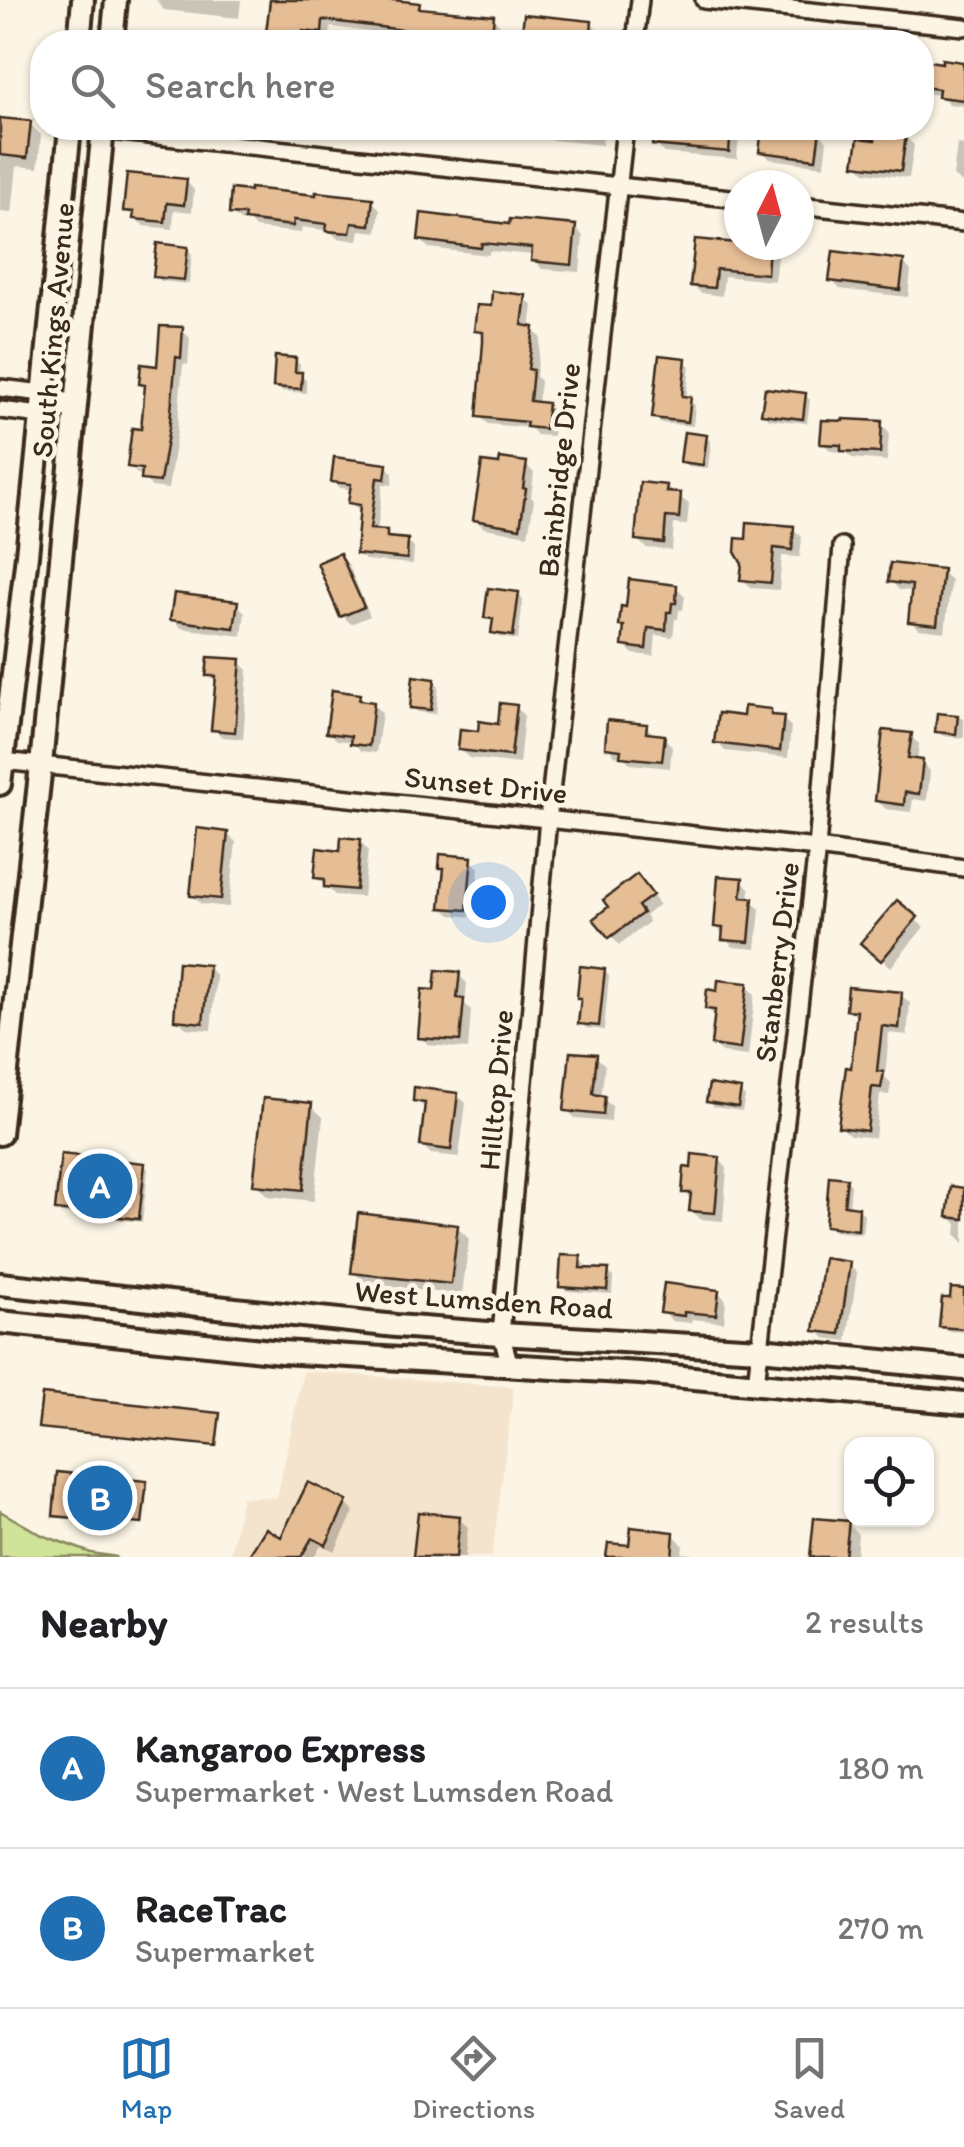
<!DOCTYPE html>
<html lang="en">
<head>
<meta charset="utf-8">
<style>
  :root { --surface:#fff; --page:#f2f2f2; --text:#202124; --muted:#757577; --line:#e0e0e0; --accent:#1f6fb2 }
  body { margin:0; font-family:Itim,sans-serif; background:var(--page); color:var(--text) }
  .controls { position:absolute; right:30px; bottom:30px; display:grid; overflow:hidden; border-radius:20px; box-shadow:0 2px 8px #0004 }
  .controls button { width:90px; height:90px; display:grid; place-items:center; padding:0; border:0; border-bottom:2px solid var(--line); background:var(--surface); color:var(--text); font:50px sans-serif }
  .compass { position:absolute; left:724px; top:170px; width:90px; height:90px; border-radius:50%; background:var(--surface); box-shadow:0 2px 8px #0004; rotate:6deg }
  .you { position:absolute; left:488px; top:902px; width:35px; height:35px; margin:-25px; border:8px solid #fff; border-radius:50%; background:#1a73e8; box-shadow:0 0 0 15px #1a73e833 }
  .badge { display:grid; place-items:center; width:65px; height:65px; border-radius:50%; background:var(--accent); color:#fff; font-size:32px; font-weight:700 }
  .pin { position:absolute; translate:-50% -50%; border:5px solid #fff; box-shadow:0 2px 10px #0006 }
  .list { margin:0; padding:0; list-style:none }
  h2 { display:flex; justify-content:space-between; align-items:center; height:130px; margin:0; padding:0 40px; font-size:42px }
  h2 small { font-size:32px; font-weight:400; color:var(--muted) }
  .list li { display:grid; grid-template-columns:65px 1fr auto; gap:30px; align-items:center; box-sizing:border-box; height:160px; padding:0 40px; border-top:2px solid var(--line) }
  .list b { display:block; font-size:38px; white-space:nowrap }
  .list p { margin:0; font-size:32px; white-space:nowrap; color:var(--muted) }
  .list em { font-size:32px; font-style:normal; color:var(--muted) }
  .icon { flex:none; width:55px; height:55px; fill:none; stroke:currentColor; stroke-width:2; stroke-linecap:round; stroke-linejoin:round }
  .map { position:relative; flex:none; width:964px; height:1557px; overflow:hidden }
  .search { position:absolute; background:var(--surface); box-shadow:0 2px 8px #0004; left:30px; right:30px; top:30px; height:110px; display:flex; align-items:center; gap:25px; box-sizing:border-box; padding:0 35px; border-radius:40px; color:var(--muted); font-size:38px }
  .sheet { height:450px; background:var(--surface) }
  nav { display:flex; justify-content:space-around; align-items:center; box-sizing:border-box; height:140px; border-top:2px solid var(--line); background:var(--surface); font-size:28px; color:var(--muted) }
  nav a { display:grid; justify-items:center; gap:5px }
  nav .on { color:var(--accent) }
  .map>svg:first-child { display:block }
  .built { fill:#f5e4cd }
  .green { fill:#d0e398; stroke:#86865b; stroke-width:2.5 }
  .shadow { fill:#0003; fill-rule:evenodd }
  .building { fill:#e6be96; stroke:#3b2a1e; stroke-width:2.5 }
  .lines { fill:none; stroke-linecap:round; stroke-linejoin:round }
  .minor-casing { stroke:#3b2a1e; stroke-width:22 }
  .secondary-casing { stroke:#3b2a1e; stroke-width:28 }
  .minor { stroke:#fcf5e5; stroke-width:15 }
  .secondary { stroke:#fcf5e5; stroke-width:20 }
  .labels { text-anchor:middle; stroke-width:9; stroke-linejoin:round; paint-order:stroke }
  .street-label { font-size:30px; fill:#3b2a1e; stroke:#fcf5e5 }
</style>
</head>
<body>
<div class="map">
<svg width="964" height="1557" viewBox="0 0 964 1557">
  <rect width="100%" height="100%" fill="#fcf5e5"/>
  <filter id="ink" filterUnits="userSpaceOnUse"><feTurbulence type="fractalNoise" baseFrequency=".01" numOctaves="2"/><feDisplacementMap in="SourceGraphic" scale="20" xChannelSelector="R" yChannelSelector="G"/><feConvolveMatrix kernelMatrix="1 2 1 2 8 2 1 2 1" color-interpolation-filters="sRGB"/></filter>
  <g filter="url(#ink)">
    <path class="built" d="M 303,1371 L 514,1387 L 492,1557 L 230,1557 L 242,1497 L 277,1498 Z"/>
    <path class="green" d="M 0,1511 L 42,1535 L 91,1553 L 117,1557 L 0,1557 Z"/>
    <g class="shadow">
      <path d="M 156,0 L 241,0 L 239,18 L 164,10 Z"/>
      <path d="M 272,0 L 370,0 L 419,5 L 425,11 L 492,17 L 501,26 L 499,42 L 437,42 L 434,40 L 331,27 L 329,40 L 310,38 L 310,42 L 277,40 L 269,32 Z"/>
      <path d="M 591,24 L 600,32 L 598,42 L 527,42 L 524,40 Z"/>
      <path d="M 680,33 L 738,39 L 741,42 L 679,42 Z"/>
      <path d="M 922,63 L 944,66 L 961,64 L 964,67 L 964,106 L 949,104 L 940,95 L 922,93 Z"/>
      <path d="M 0,120 L 30,124 L 41,135 L 38,168 L 17,166 L 12,213 L 0,212 Z"/>
      <path d="M 449,128 L 501,128 L 500,134 Z"/>
      <path d="M 527,128 L 604,128 L 602,145 L 535,138 Z"/>
      <path d="M 657,128 L 731,128 L 739,135 L 737,159 L 664,153 L 655,144 Z"/>
      <path d="M 765,128 L 819,133 L 827,141 L 824,166 L 770,159 L 762,151 Z"/>
      <path d="M 905,137 L 914,145 L 909,178 L 865,172 L 857,164 L 877,143 Z"/>
      <path d="M 957,144 L 964,145 L 964,184 L 953,176 Z"/>
      <path d="M 186,181 L 194,190 L 192,212 L 174,210 L 173,229 L 144,226 L 126,210 Z"/>
      <path d="M 372,201 L 380,209 L 377,232 L 360,230 L 358,241 L 337,238 L 330,231 L 302,227 L 301,233 L 255,228 L 250,222 L 240,221 L 231,213 Z"/>
      <path d="M 512,227 L 575,227 L 583,236 L 580,272 L 542,269 L 534,260 L 534,255 L 489,251 L 489,255 L 429,248 L 420,240 Z"/>
      <path d="M 697,242 L 768,249 L 777,257 L 774,281 L 724,276 L 722,296 L 701,293 L 692,285 Z"/>
      <path d="M 187,249 L 192,254 L 189,284 L 161,281 L 156,276 Z"/>
      <path d="M 903,262 L 911,271 L 908,297 L 840,289 L 831,280 Z"/>
      <path d="M 525,298 L 533,306 L 530,329 L 541,337 L 536,376 L 540,381 L 538,404 L 547,405 L 555,413 L 553,436 L 537,435 L 531,428 L 488,424 L 479,416 L 486,339 L 477,330 L 493,309 Z"/>
      <path d="M 182,330 L 190,338 L 188,365 L 183,364 L 177,431 L 168,489 L 152,487 L 144,479 L 144,475 L 137,474 L 129,466 L 143,432 L 147,389 L 142,383 L 159,369 ZM 135,466 L 154,473 L 135,471 Z"/>
      <path d="M 295,360 L 300,365 L 299,374 L 306,380 L 306,393 L 281,391 L 275,386 Z"/>
      <path d="M 685,361 L 690,366 L 686,399 L 695,405 L 693,426 L 660,423 L 655,417 Z"/>
      <path d="M 805,395 L 810,400 L 807,423 L 769,419 L 764,413 Z"/>
      <path d="M 881,424 L 889,432 L 887,461 L 852,458 L 846,452 L 831,451 L 823,443 Z"/>
      <path d="M 705,437 L 711,442 L 708,468 L 688,466 L 683,461 Z"/>
      <path d="M 526,465 L 534,473 L 531,497 L 534,500 L 528,535 L 484,528 L 476,520 Z"/>
      <path d="M 386,466 L 393,473 L 392,485 L 383,484 L 377,532 L 386,533 L 394,540 L 407,541 L 414,548 L 413,564 L 365,560 L 358,553 L 362,510 L 358,510 L 351,503 L 352,490 L 340,488 L 333,481 Z"/>
      <path d="M 666,487 L 689,504 L 687,525 L 674,524 L 672,550 L 646,548 L 637,539 Z"/>
      <path d="M 793,529 L 802,537 L 800,557 L 782,556 L 779,590 L 751,588 L 743,579 Z"/>
      <path d="M 340,556 L 348,564 L 370,616 L 351,624 L 343,616 Z"/>
      <path d="M 942,572 L 951,580 L 945,632 L 919,629 L 910,621 L 914,591 L 899,590 L 891,581 Z"/>
      <path d="M 676,587 L 685,596 L 683,610 L 679,610 L 678,619 L 675,619 L 673,637 L 656,635 L 654,656 L 633,654 L 624,645 L 626,629 L 622,625 Z"/>
      <path d="M 518,594 L 523,600 L 518,640 L 499,637 L 494,632 L 495,623 L 487,617 Z"/>
      <path d="M 236,604 L 245,612 L 242,636 L 181,628 L 173,619 Z"/>
      <path d="M 240,662 L 248,670 L 243,739 L 222,737 L 214,729 L 218,684 L 209,675 Z"/>
      <path d="M 434,681 L 439,686 L 436,714 L 418,712 L 412,707 Z"/>
      <path d="M 359,696 L 366,704 L 373,704 L 382,713 L 376,753 L 361,751 L 353,742 L 337,740 L 329,732 Z"/>
      <path d="M 516,707 L 524,716 L 519,764 L 469,758 L 460,749 L 480,734 L 500,726 Z"/>
      <path d="M 770,712 L 776,718 L 783,719 L 791,727 L 788,758 L 725,751 L 717,742 L 745,719 Z"/>
      <path d="M 939,715 L 964,718 L 964,738 L 943,736 L 937,731 Z"/>
      <path d="M 646,726 L 654,735 L 663,737 L 672,746 L 670,768 L 631,764 L 623,756 L 616,756 L 607,747 Z"/>
      <path d="M 910,736 L 919,744 L 917,762 L 922,762 L 930,771 L 927,801 L 913,799 L 911,812 L 886,809 L 877,801 Z"/>
      <path d="M 227,834 L 236,842 L 229,907 L 201,904 L 192,895 Z"/>
      <path d="M 360,841 L 368,850 L 363,897 L 335,895 L 316,877 L 342,853 Z"/>
      <path d="M 471,860 L 479,868 L 474,917 L 451,915 L 442,907 L 446,871 L 441,867 Z"/>
      <path d="M 742,881 L 750,889 L 749,900 L 760,909 L 756,949 L 733,947 L 716,926 Z"/>
      <path d="M 645,886 L 659,904 L 645,916 L 649,922 L 619,945 L 597,919 Z"/>
      <path d="M 897,904 L 924,927 L 891,967 L 872,951 Z"/>
      <path d="M 208,967 L 216,976 L 211,1030 L 186,1028 L 177,1019 Z"/>
      <path d="M 604,971 L 609,976 L 604,1030 L 586,1028 L 581,1023 L 583,1001 L 580,997 Z"/>
      <path d="M 458,975 L 467,983 L 465,1004 L 471,1010 L 468,1049 L 429,1045 L 420,1037 L 437,992 Z"/>
      <path d="M 747,986 L 755,994 L 748,1056 L 722,1053 L 713,1044 L 716,1017 L 707,1008 L 719,994 Z"/>
      <path d="M 901,995 L 910,1003 L 907,1035 L 889,1033 L 885,1077 L 891,1083 L 889,1095 L 880,1094 L 875,1138 L 850,1135 L 841,1127 L 853,1070 L 858,1018 L 849,1009 Z"/>
      <path d="M 596,1057 L 605,1065 L 601,1098 L 612,1106 L 611,1122 L 576,1119 L 567,1110 Z"/>
      <path d="M 740,1091 L 745,1097 L 742,1111 L 714,1107 L 709,1101 Z"/>
      <path d="M 457,1095 L 466,1103 L 459,1157 L 431,1154 L 422,1145 L 427,1109 L 415,1100 Z"/>
      <path d="M 311,1106 L 323,1117 L 314,1201 L 268,1196 L 256,1184 Z"/>
      <path d="M 719,1159 L 727,1168 L 723,1221 L 700,1219 L 692,1210 L 692,1200 L 684,1192 L 693,1170 Z"/>
      <path d="M 144,1165 L 148,1169 L 142,1222 L 61,1213 L 58,1209 Z"/>
      <path d="M 846,1180 L 851,1185 L 849,1208 L 858,1209 L 864,1214 L 862,1234 L 833,1231 L 828,1226 Z"/>
      <path d="M 964,1190 L 964,1243 L 956,1235 L 957,1224 L 949,1216 Z"/>
      <path d="M 457,1227 L 469,1239 L 462,1295 L 365,1284 L 354,1272 Z"/>
      <path d="M 580,1259 L 585,1264 L 584,1270 L 608,1272 L 613,1277 L 612,1294 L 567,1291 L 561,1286 Z"/>
      <path d="M 848,1264 L 857,1273 L 847,1341 L 825,1338 L 817,1330 Z"/>
      <path d="M 718,1292 L 726,1300 L 724,1322 L 692,1319 L 691,1323 L 672,1321 L 663,1312 Z"/>
      <path d="M 964,1292 L 964,1332 L 947,1331 L 942,1326 L 953,1301 Z"/>
      <path d="M 218,1415 L 220,1417 L 217,1447 L 41,1427 Z"/>
      <path d="M 146,1483 L 147,1485 L 143,1525 L 56,1515 Z"/>
      <path d="M 346,1503 L 354,1512 L 335,1551 L 321,1545 L 314,1557 L 250,1557 Z"/>
      <path d="M 459,1519 L 468,1527 L 465,1557 L 416,1557 Z"/>
      <path d="M 848,1524 L 858,1534 L 856,1557 L 812,1557 Z"/>
      <path d="M 673,1534 L 683,1545 L 682,1553 L 693,1554 L 696,1557 L 609,1557 Z"/>
    </g>
    <g class="building">
      <path d="M 270,0 L 394,0 L 420,3 L 419,8 L 494,15 L 491,42 L 428,37 L 428,33 L 323,20 L 322,33 L 303,31 L 302,37 L 266,33 Z"/>
      <path d="M 524,14 L 592,21 L 590,42 L 521,41 Z"/>
      <path d="M 942,59 L 963,62 L 964,100 L 938,97 L 939,89 L 922,87 L 922,60 L 942,63 Z"/>
      <path d="M 0,118 L 31,121 L 27,158 L 0,155 Z"/>
      <path d="M 654,128 L 731,128 L 729,152 L 652,145 Z"/>
      <path d="M 762,128 L 820,130 L 816,159 L 759,152 Z"/>
      <path d="M 876,130 L 906,135 L 901,171 L 854,165 L 858,138 L 875,140 Z"/>
      <path d="M 127,173 L 187,179 L 184,205 L 167,203 L 165,222 L 133,219 L 134,212 L 123,211 Z"/>
      <path d="M 250,188 L 316,195 L 316,192 L 373,198 L 370,225 L 352,223 L 350,233 L 326,231 L 327,224 L 294,220 L 293,226 L 244,220 L 245,215 L 229,214 L 231,189 L 250,191 Z"/>
      <path d="M 421,213 L 509,224 L 510,219 L 576,225 L 572,265 L 531,261 L 532,248 L 482,243 L 481,248 L 418,240 Z"/>
      <path d="M 695,239 L 769,246 L 767,274 L 716,269 L 714,288 L 690,286 Z"/>
      <path d="M 157,243 L 188,247 L 184,280 L 153,277 Z"/>
      <path d="M 833,251 L 904,260 L 900,290 L 829,281 Z"/>
      <path d="M 492,291 L 526,295 L 522,325 L 534,327 L 528,369 L 533,370 L 530,401 L 548,403 L 545,429 L 526,427 L 527,422 L 477,417 L 483,342 L 483,332 L 474,331 L 477,305 L 491,306 Z"/>
      <path d="M 160,326 L 183,327 L 181,358 L 176,357 L 170,422 L 160,482 L 141,480 L 142,469 L 127,467 L 132,428 L 141,429 L 145,385 L 139,384 L 141,364 L 157,366 Z"/>
      <path d="M 659,355 L 686,358 L 682,396 L 691,397 L 688,422 L 652,418 Z"/>
      <path d="M 275,356 L 296,358 L 295,372 L 302,372 L 301,389 L 273,387 Z"/>
      <path d="M 765,388 L 806,393 L 803,419 L 761,414 Z"/>
      <path d="M 843,419 L 882,421 L 880,453 L 841,451 L 841,445 L 820,444 L 822,420 L 843,421 Z"/>
      <path d="M 684,432 L 707,435 L 703,465 L 680,462 Z"/>
      <path d="M 334,457 L 387,464 L 385,479 L 377,478 L 370,529 L 387,530 L 387,537 L 408,539 L 407,559 L 356,554 L 360,505 L 348,503 L 351,484 L 331,482 Z"/>
      <path d="M 500,458 L 527,462 L 523,488 L 526,489 L 520,528 L 473,520 L 482,462 L 499,464 Z"/>
      <path d="M 640,482 L 667,485 L 666,492 L 681,493 L 679,518 L 666,517 L 664,543 L 635,540 Z"/>
      <path d="M 747,522 L 794,526 L 792,550 L 774,548 L 771,583 L 740,580 L 742,564 L 735,552 L 736,538 L 746,539 Z"/>
      <path d="M 340,553 L 364,607 L 340,617 L 317,563 Z"/>
      <path d="M 890,563 L 943,569 L 937,625 L 908,622 L 912,585 L 888,582 Z"/>
      <path d="M 629,579 L 677,585 L 676,603 L 672,603 L 671,612 L 667,612 L 666,630 L 648,628 L 646,649 L 622,646 L 624,626 L 619,626 L 621,606 L 626,607 Z"/>
      <path d="M 488,588 L 519,592 L 513,636 L 491,633 L 493,619 L 484,618 Z"/>
      <path d="M 174,593 L 238,601 L 234,628 L 170,620 Z"/>
      <path d="M 208,657 L 241,659 L 235,732 L 211,730 L 216,676 L 206,676 Z"/>
      <path d="M 413,676 L 435,679 L 431,710 L 410,708 Z"/>
      <path d="M 332,690 L 360,694 L 359,700 L 374,702 L 369,746 L 350,744 L 351,736 L 326,733 Z"/>
      <path d="M 500,703 L 517,705 L 511,756 L 458,750 L 460,729 L 478,731 L 479,721 L 498,724 Z"/>
      <path d="M 744,706 L 771,709 L 771,715 L 784,716 L 780,751 L 714,743 L 718,713 L 743,716 Z"/>
      <path d="M 937,713 L 958,715 L 956,734 L 935,732 Z"/>
      <path d="M 607,720 L 647,724 L 646,733 L 665,735 L 662,761 L 620,757 L 621,750 L 605,748 Z"/>
      <path d="M 883,730 L 912,733 L 908,758 L 923,760 L 919,794 L 905,792 L 904,805 L 875,801 Z"/>
      <path d="M 197,828 L 228,832 L 221,899 L 190,896 Z"/>
      <path d="M 341,837 L 361,839 L 356,890 L 324,887 L 324,879 L 314,878 L 317,848 L 340,851 Z"/>
      <path d="M 440,854 L 472,857 L 467,910 L 440,908 L 444,868 L 439,868 Z"/>
      <path d="M 637,874 L 653,895 L 638,906 L 643,913 L 609,938 L 593,919 L 608,907 L 603,900 Z"/>
      <path d="M 718,876 L 743,878 L 741,897 L 753,898 L 749,942 L 722,940 L 723,928 L 714,927 Z"/>
      <path d="M 897,900 L 918,917 L 881,961 L 860,943 Z"/>
      <path d="M 178,962 L 209,965 L 203,1023 L 174,1020 Z"/>
      <path d="M 580,966 L 605,969 L 599,1026 L 578,1024 L 581,998 L 577,998 Z"/>
      <path d="M 436,970 L 460,972 L 457,998 L 464,999 L 460,1041 L 418,1038 L 422,989 L 434,990 Z"/>
      <path d="M 718,980 L 748,983 L 740,1049 L 711,1045 L 715,1010 L 705,1009 L 707,989 L 717,991 Z"/>
      <path d="M 848,987 L 902,992 L 899,1028 L 882,1026 L 877,1071 L 884,1072 L 881,1088 L 872,1087 L 867,1131 L 838,1127 L 846,1067 L 851,1068 L 857,1011 L 846,1010 Z"/>
      <path d="M 570,1052 L 597,1054 L 593,1094 L 605,1096 L 603,1115 L 564,1111 Z"/>
      <path d="M 709,1084 L 741,1089 L 738,1107 L 706,1102 Z"/>
      <path d="M 414,1087 L 458,1093 L 451,1150 L 420,1146 L 425,1103 L 413,1101 Z"/>
      <path d="M 263,1098 L 312,1103 L 303,1190 L 253,1185 Z"/>
      <path d="M 61,1154 L 145,1163 L 139,1219 L 55,1210 Z"/>
      <path d="M 692,1154 L 720,1157 L 715,1213 L 689,1211 L 691,1193 L 682,1193 L 684,1167 L 691,1168 Z"/>
      <path d="M 829,1176 L 847,1178 L 844,1205 L 859,1207 L 858,1230 L 825,1226 Z"/>
      <path d="M 951,1186 L 964,1188 L 964,1219 L 947,1217 Z"/>
      <path d="M 358,1213 L 458,1225 L 451,1284 L 351,1273 Z"/>
      <path d="M 561,1255 L 581,1256 L 580,1268 L 609,1269 L 607,1290 L 559,1287 Z"/>
      <path d="M 824,1258 L 850,1262 L 840,1334 L 814,1331 Z"/>
      <path d="M 664,1283 L 719,1290 L 716,1315 L 684,1312 L 684,1316 L 660,1313 Z"/>
      <path d="M 951,1288 L 964,1289 L 964,1329 L 939,1327 L 942,1298 L 950,1298 Z"/>
      <path d="M 42,1394 L 220,1413 L 216,1446 L 38,1428 Z"/>
      <path d="M 57,1472 L 147,1481 L 142,1524 L 53,1516 Z"/>
      <path d="M 308,1482 L 347,1501 L 326,1545 L 312,1538 L 301,1557 L 248,1557 L 266,1528 L 281,1537 Z"/>
      <path d="M 418,1512 L 460,1516 L 456,1557 L 413,1557 Z"/>
      <path d="M 814,1518 L 849,1521 L 845,1557 L 810,1557 Z"/>
      <path d="M 631,1527 L 674,1532 L 672,1557 L 606,1557 L 608,1543 L 629,1545 Z"/>
    </g>
    <g class="lines">
      <g class="minor-casing">
        <g id="minor">
          <path d="M 704,0 L 964,27"/>
          <path d="M 635,42 L 640,0"/>
          <path d="M 84,128 L 739,199"/>
          <path d="M 799,205 L 964,223"/>
          <path d="M 0,388 L 43,393 L 76,405"/>
          <path d="M 0,410 L 41,415 L 76,405"/>
          <path d="M 3,761 L 817,848 L 964,868"/>
          <path d="M 510,1365 L 501,1334 L 548,819 L 625,128"/>
          <path d="M 756,1384 L 817,848 L 842,546"/>
        </g>
      </g>
      <g class="secondary-casing">
        <g id="secondary">
          <path d="M 79,42 L 83,0"/>
          <path d="M 112,42 L 116,0"/>
          <path d="M 0,784 L 27,555 L 70,128"/>
          <path d="M 0,1134 L 41,765 L 103,128"/>
          <path d="M 0,1284 L 396,1326 L 501,1334 L 760,1349 L 964,1369"/>
          <path d="M 0,1322 L 281,1352 L 640,1373 L 964,1403"/>
        </g>
      </g>
      <use href="#minor" class="minor"/>
      <use href="#secondary" class="secondary"/>
    </g>
  </g>
  <g class="labels">
    <g class="street-label">
      <text transform="translate(53 330) rotate(-85)" y="10">South Kings Avenue</text>
      <text transform="translate(559 470) rotate(-84)" y="10">Bainbridge Drive</text>
      <text transform="translate(486 785) rotate(6)" y="10">Sunset Drive</text>
      <text transform="translate(777 962) rotate(-83)" y="10">Stanberry Drive</text>
      <text transform="translate(496 1090) rotate(-85)" y="10">Hilltop Drive</text>
      <text transform="translate(484 1300) rotate(4)" y="10">West Lumsden Road</text>
    </g>
  </g>
</svg>
<div class="controls">
<button><svg class="icon" aria-label="locate" viewBox="0 0 24 24"><circle cx="12" cy="12" r="6"/><path d="M12 2v4M12 18v4M2 12h4M18 12h4"/></svg></button>
</div>
<svg class="compass" viewBox="-18 -18 36 36"><path d="M0-13l5 13h-10z" fill="#e53935"/><path d="M0 13l5-13h-10z" fill="#757577"/></svg>
<div class="you"></div>
<div class="pin badge" style="left:100px;top:1186px">A</div>
<div class="pin badge" style="left:100px;top:1498px">B</div>
<div class="search"><svg class="icon" aria-label="search" viewBox="0 0 24 24"><circle cx="10" cy="10" r="6"/><path d="M15 15l6 6"/></svg>Search here</div>
</div>
<section class="sheet">
<h2>Nearby<small>2 results</small></h2>
<ul class="list">
<li><span class="badge">A</span><div><b>Kangaroo Express</b><p>Supermarket · West Lumsden Road</p></div><em>180 m</em></li>
<li><span class="badge">B</span><div><b>RaceTrac</b><p>Supermarket</p></div><em>270 m</em></li>
</ul>
</section>
<nav>
<a class="on"><svg class="icon" aria-label="map" viewBox="0 0 24 24"><path d="M3 6l6-2 6 2 6-2v14l-6 2-6-2-6 2zM9 4v14M15 6v14"/></svg>Map</a>
<a><svg class="icon" aria-label="directions" viewBox="0 0 24 24"><path d="M12 3l9 9-9 9-9-9zM9 14v-3h6M13 9l2 2-2 2"/></svg>Directions</a>
<a><svg class="icon" aria-label="saved" viewBox="0 0 24 24"><path d="M7 4h10v16l-5-4-5 4z"/></svg>Saved</a>
</nav>
</body>
</html>
